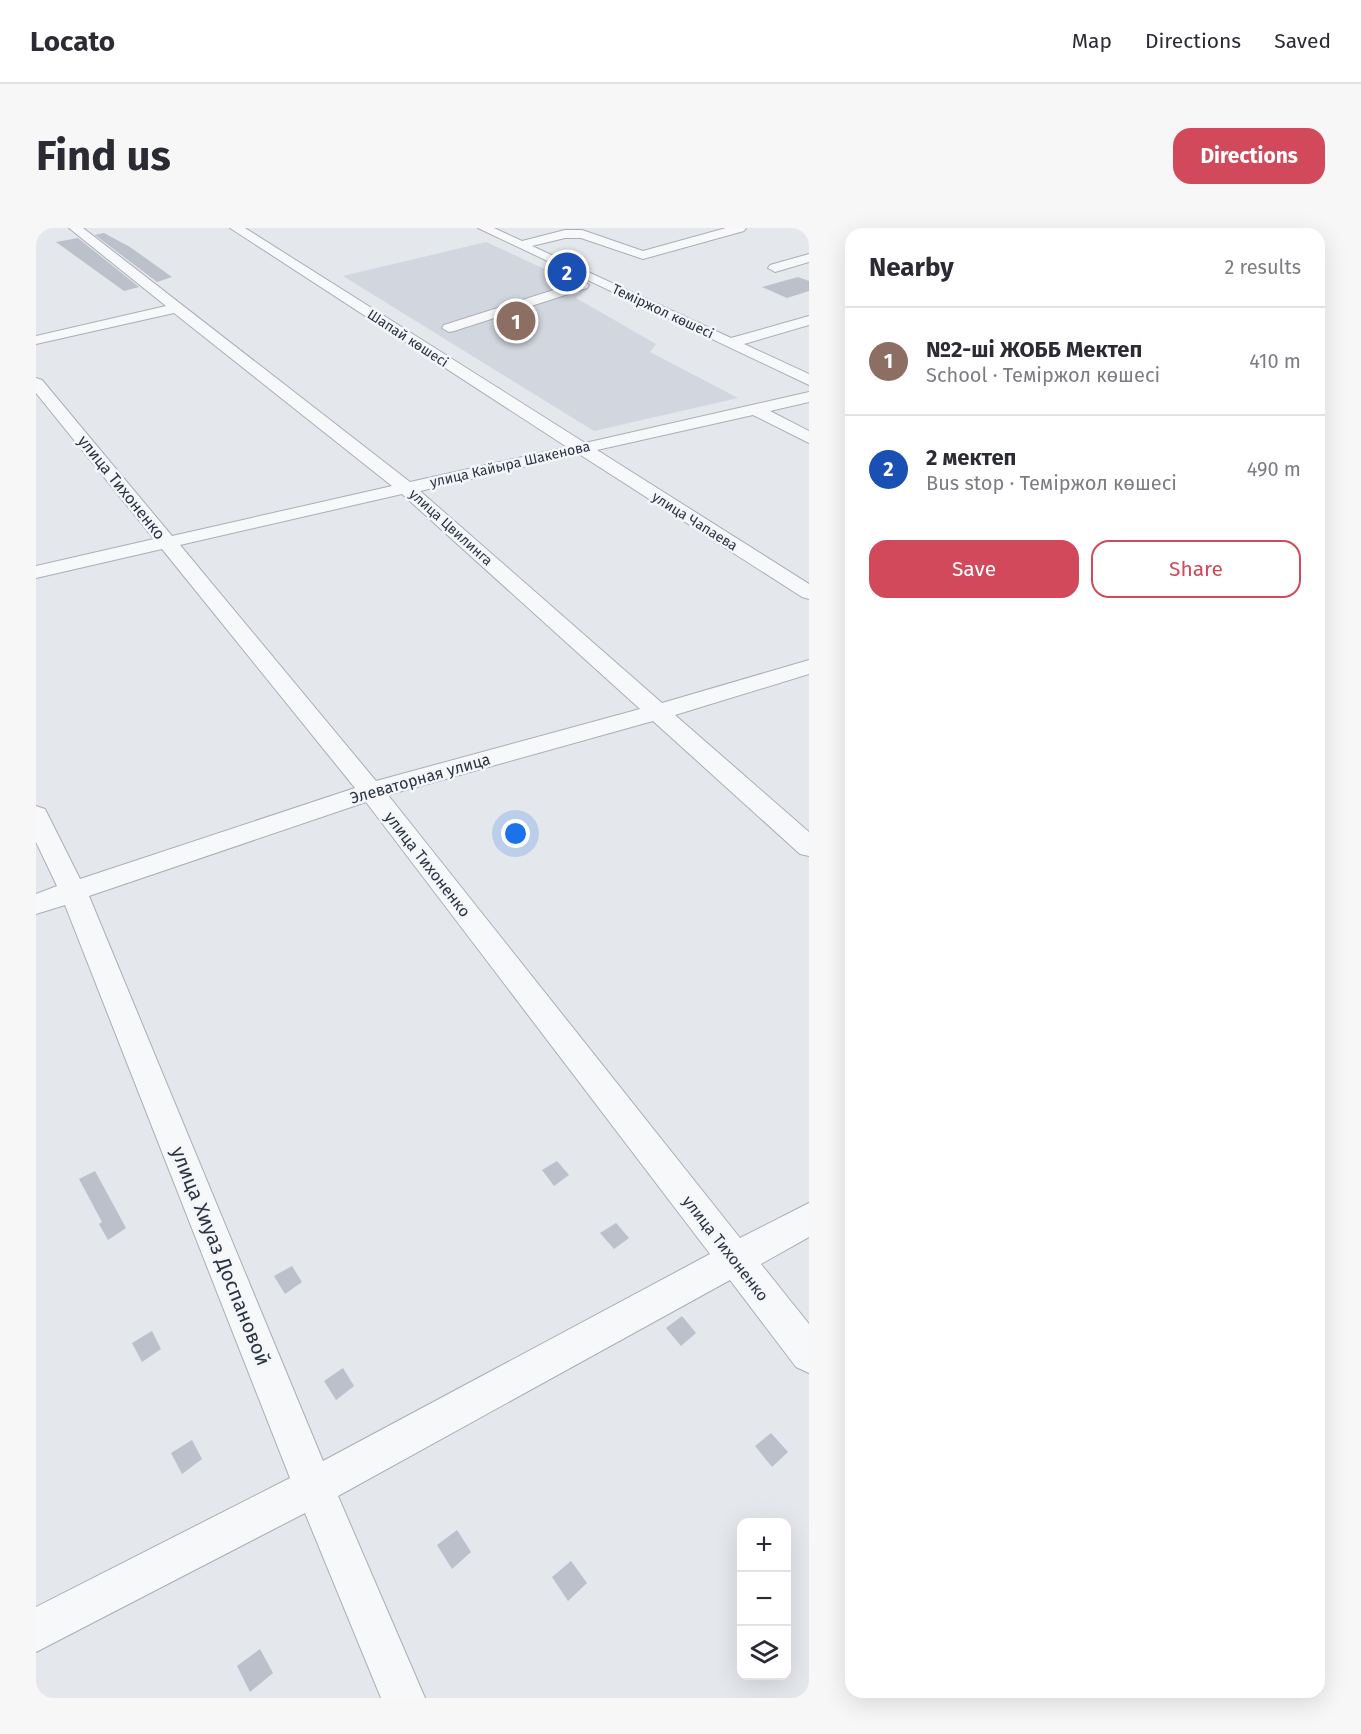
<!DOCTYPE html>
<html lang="en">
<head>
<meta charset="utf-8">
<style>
  :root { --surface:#fff; --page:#f7f7f7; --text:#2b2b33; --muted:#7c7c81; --line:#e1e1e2; --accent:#d1495b }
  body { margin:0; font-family:"Fira Sans",sans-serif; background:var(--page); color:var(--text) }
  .controls { position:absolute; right:18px; bottom:18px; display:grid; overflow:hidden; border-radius:12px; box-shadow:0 6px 24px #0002 }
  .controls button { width:54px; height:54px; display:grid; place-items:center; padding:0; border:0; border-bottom:2px solid var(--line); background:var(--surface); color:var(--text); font:30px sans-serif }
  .you { position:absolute; left:480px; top:606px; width:21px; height:21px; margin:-15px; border:4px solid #fff; border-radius:50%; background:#1a73e8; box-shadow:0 0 0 9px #1a73e833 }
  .badge { display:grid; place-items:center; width:39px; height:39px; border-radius:50%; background:var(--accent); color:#fff; font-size:20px; font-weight:700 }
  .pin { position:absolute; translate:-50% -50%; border:3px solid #fff; box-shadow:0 2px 6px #0006 }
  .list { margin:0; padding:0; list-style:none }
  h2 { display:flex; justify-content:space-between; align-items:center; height:78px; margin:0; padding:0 24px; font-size:26px }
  h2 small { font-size:20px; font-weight:400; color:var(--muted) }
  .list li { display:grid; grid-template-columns:39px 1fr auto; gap:18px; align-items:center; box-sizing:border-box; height:108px; padding:0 24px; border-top:2px solid var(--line) }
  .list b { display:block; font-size:22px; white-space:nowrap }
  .list p { margin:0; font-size:20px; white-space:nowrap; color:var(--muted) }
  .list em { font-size:20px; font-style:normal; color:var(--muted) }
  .actions { display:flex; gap:12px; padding:18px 24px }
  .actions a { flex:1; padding:14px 0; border:2px solid var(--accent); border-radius:18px; text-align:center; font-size:21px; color:var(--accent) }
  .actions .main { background:var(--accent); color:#fff }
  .icon { flex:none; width:33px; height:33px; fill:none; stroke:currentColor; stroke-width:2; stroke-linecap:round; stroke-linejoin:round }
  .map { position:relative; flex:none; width:773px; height:1470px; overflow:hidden; border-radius:18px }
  header { display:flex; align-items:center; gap:36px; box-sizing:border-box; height:84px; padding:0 30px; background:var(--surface); border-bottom:2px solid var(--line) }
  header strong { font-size:28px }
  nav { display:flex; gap:33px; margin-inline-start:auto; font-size:21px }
  .intro { display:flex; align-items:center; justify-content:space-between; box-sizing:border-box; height:144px; padding:0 36px }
  h1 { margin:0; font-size:42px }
  .button { padding:15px 27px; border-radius:18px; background:var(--accent); color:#fff; font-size:21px; font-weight:700 }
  main { display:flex; gap:36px; padding:0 36px }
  aside { flex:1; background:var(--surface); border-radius:18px; box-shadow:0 6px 24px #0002 }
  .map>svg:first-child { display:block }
  .built { fill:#d2d6de }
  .building { fill:#bbc0ca }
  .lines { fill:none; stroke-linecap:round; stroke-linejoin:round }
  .minor-casing { stroke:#a9aeb7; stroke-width:2 }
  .minor { fill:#f7f8fa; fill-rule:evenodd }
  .labels { text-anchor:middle; stroke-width:5; stroke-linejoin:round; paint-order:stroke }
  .far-street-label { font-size:14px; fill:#2b3445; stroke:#f4f6f9 }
  .street-label { font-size:16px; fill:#2b3445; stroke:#f4f6f9 }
  .near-street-label { font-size:20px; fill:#2b3445; stroke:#f4f6f9 }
</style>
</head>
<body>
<header>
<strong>Locato</strong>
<nav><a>Map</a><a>Directions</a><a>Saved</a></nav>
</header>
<div class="intro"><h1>Find us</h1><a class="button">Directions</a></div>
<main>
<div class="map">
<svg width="773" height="1470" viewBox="0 0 773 1470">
  <rect width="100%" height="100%" fill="#e4e7ec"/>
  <path class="built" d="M 450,14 L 552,61 L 540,70 L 620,116 L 614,124 L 702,170 L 558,203 L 307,48 Z"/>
  <g class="building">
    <path d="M 68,5 L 94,19 L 136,49 L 121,54 L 59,7 Z"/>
    <path d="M 42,10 L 103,59 L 88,63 L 20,14 Z"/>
    <path d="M 762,49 L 773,53 L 773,63 L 751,70 L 726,59 Z"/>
    <path d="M 521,933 L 533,947 L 518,958 L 506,942 Z"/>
    <path d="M 59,943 L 90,1000 L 72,1012 L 63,996 L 66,994 L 43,951 Z"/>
    <path d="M 580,995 L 593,1010 L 578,1021 L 564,1005 Z"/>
    <path d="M 256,1038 L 266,1054 L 249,1066 L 238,1048 Z"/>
    <path d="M 646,1088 L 660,1105 L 645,1118 L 630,1100 Z"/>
    <path d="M 116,1103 L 125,1121 L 106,1134 L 96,1115 Z"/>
    <path d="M 307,1140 L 318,1158 L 300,1172 L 288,1153 Z"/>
    <path d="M 735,1205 L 752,1224 L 736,1239 L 719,1218 Z"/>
    <path d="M 156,1212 L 166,1231 L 146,1246 L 135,1225 Z"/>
    <path d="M 421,1302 L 435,1324 L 416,1341 L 401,1317 Z"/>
    <path d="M 535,1333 L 551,1355 L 532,1373 L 516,1349 Z"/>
    <path d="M 224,1421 L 237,1445 L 214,1464 L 201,1438 Z"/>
  </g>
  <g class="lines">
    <g class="minor-casing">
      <g id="minor">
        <path d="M 33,0 L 47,0 L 374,254 L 531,219 L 194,0 L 209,0 L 549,215 L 773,164 L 773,174 L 734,183 L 773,203 L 773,215 L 717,187 L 561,222 L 773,356 L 773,371 L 766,369 L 543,226 L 384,263 L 626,475 L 773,432 L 773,446 L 639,487 L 773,604 L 773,628 L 764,626 L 617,493 L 352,567 L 704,1010 L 773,975 L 773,1009 L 725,1036 L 773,1096 L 773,1145 L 760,1139 L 694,1052 L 302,1268 L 389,1470 L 345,1470 L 269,1285 L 0,1424 L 0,1379 L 254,1250 L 29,677 L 0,686 L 0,666 L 21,658 L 0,614 L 0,578 L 9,581 L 44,651 L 319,560 L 126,321 L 0,350 L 0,338 L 118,311 L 0,165 L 0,150 L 6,152 L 136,308 L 356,258 L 138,85 L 0,116 L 0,108 L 130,78 ZM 366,266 L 604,481 L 340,553 L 144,317 ZM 330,574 L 674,1026 L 287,1233 L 53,668 Z"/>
        <path d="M 442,0 L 458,0 L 486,13 L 529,2 L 546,2 L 607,23 L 690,0 L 710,0 L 708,3 L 607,31 L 545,10 L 529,10 L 496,18 L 695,110 L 773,88 L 773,97 L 708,116 L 773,146 L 773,157 Z"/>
        <path d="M 773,26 L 773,34 L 739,44 L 732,40 L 734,37 Z"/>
        <path d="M 546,53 L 553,57 L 551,60 L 418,103 L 413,104 L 406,100 L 408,97 Z"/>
      </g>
    </g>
    <use href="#minor" class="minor"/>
  </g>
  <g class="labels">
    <g class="far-street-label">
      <text transform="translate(627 83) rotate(25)" y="5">Теміржол көшесі</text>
      <text transform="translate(372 110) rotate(33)" y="5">Шапай көшесі</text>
      <text transform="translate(474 236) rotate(-13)" y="5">улица Кайыра Шакенова</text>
      <text transform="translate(659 293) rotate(32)" y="5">улица Чапаева</text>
      <text transform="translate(415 299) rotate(42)" y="5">улица Цвилинга</text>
    </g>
    <g class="street-label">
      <text transform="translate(86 259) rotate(51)" y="6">улица Тихоненко</text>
      <text transform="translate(384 550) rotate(-16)" y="6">Элеваторная улица</text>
      <text transform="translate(392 636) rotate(52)" y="6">улица Тихоненко</text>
      <text transform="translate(690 1020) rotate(52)" y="6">улица Тихоненко</text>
    </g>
    <g class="near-street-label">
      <text transform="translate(185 1028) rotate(68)" y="7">улица Хиуаз Доспановой</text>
    </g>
  </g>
</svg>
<div class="controls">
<button>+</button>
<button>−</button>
<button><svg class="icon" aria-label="layers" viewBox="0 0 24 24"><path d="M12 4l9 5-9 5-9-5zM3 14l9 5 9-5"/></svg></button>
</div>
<div class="you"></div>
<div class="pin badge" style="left:480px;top:93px;background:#8d6e63">1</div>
<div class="pin badge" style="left:531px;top:44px;background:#1a4fb4">2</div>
</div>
<aside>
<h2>Nearby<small>2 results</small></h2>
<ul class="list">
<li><span class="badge" style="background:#8d6e63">1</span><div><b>№2-ші ЖОББ Мектеп</b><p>School · Теміржол көшесі</p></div><em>410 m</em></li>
<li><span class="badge" style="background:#1a4fb4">2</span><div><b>2 мектеп</b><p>Bus stop · Теміржол көшесі</p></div><em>490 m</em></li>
</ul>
<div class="actions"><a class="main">Save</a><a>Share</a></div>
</aside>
</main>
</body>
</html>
